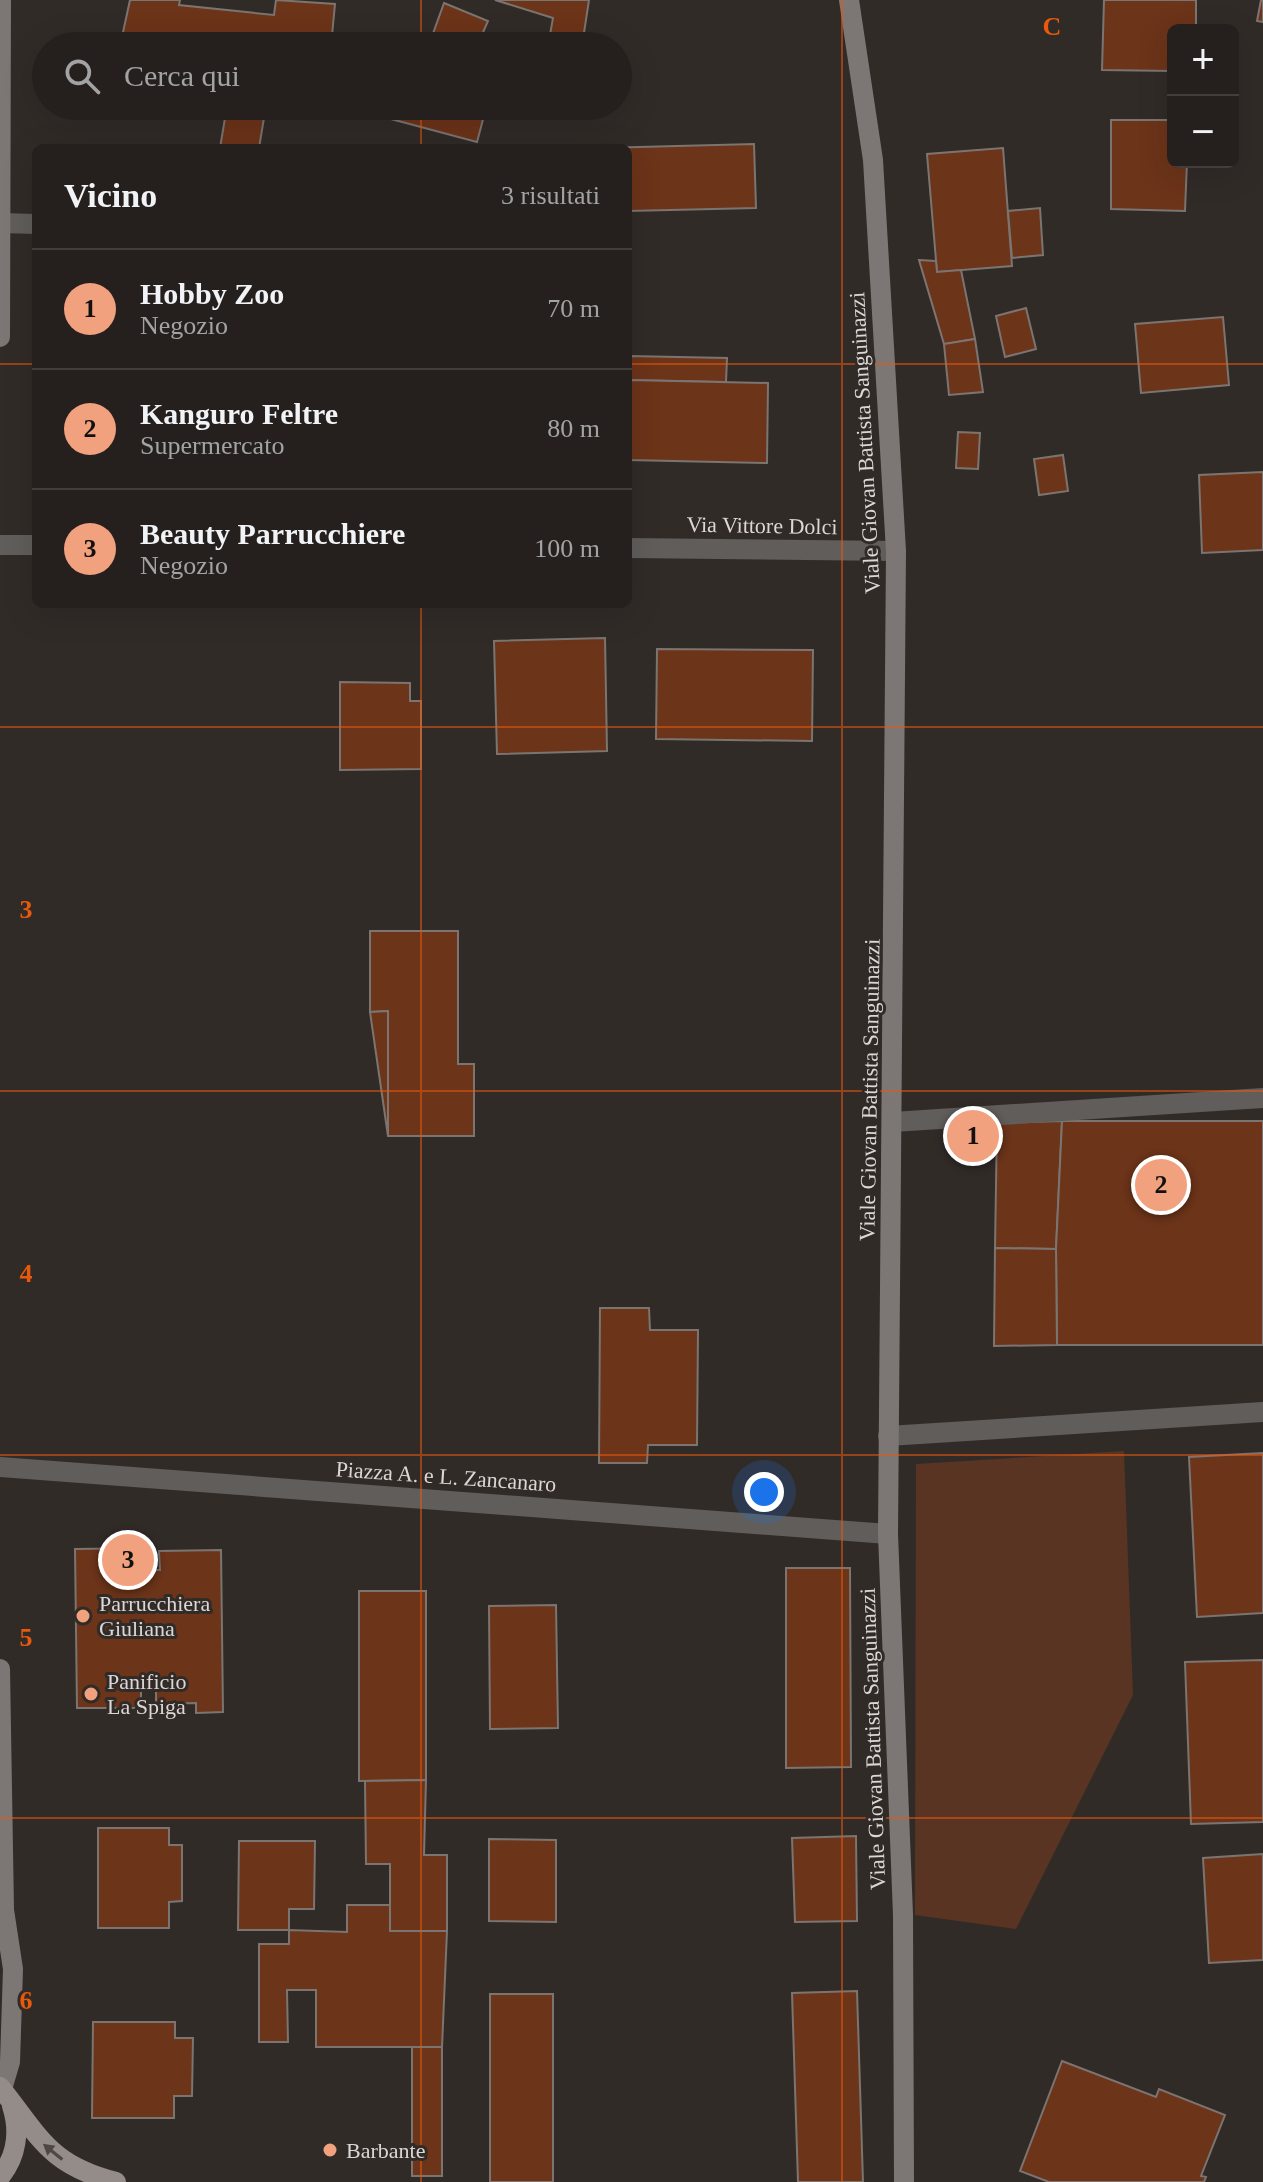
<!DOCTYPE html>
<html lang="it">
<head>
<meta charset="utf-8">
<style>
  :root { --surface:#25201e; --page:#312d2b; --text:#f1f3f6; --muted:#a3a3a4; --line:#423e3c; --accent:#f1a17d }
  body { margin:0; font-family:"Times New Roman",serif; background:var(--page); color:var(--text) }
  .controls { position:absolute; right:24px; top:24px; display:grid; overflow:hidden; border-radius:12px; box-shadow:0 8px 32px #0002 }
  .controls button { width:72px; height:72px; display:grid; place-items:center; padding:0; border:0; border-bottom:2px solid var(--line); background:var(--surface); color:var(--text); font:40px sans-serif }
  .you { position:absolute; left:764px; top:1492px; width:28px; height:28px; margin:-20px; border:6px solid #fff; border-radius:50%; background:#1a73e8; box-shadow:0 0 0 12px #1a73e833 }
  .badge { display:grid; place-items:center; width:52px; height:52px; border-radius:50%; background:var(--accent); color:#111; font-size:26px; font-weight:700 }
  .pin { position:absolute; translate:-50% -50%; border:4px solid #fff; box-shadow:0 2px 8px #0006 }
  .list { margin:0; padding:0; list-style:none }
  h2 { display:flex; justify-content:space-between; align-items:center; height:104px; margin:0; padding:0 32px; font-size:34px }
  h2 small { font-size:26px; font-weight:400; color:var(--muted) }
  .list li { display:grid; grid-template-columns:52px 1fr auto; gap:24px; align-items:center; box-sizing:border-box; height:120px; padding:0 32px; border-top:2px solid var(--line) }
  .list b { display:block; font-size:30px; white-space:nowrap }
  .list p { margin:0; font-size:26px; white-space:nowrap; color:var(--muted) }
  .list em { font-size:26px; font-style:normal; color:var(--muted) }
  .icon { flex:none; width:44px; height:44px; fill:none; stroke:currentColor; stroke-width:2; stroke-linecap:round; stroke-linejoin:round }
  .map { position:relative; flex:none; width:1263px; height:2182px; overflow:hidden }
  .search { position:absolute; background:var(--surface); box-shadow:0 8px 32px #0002; left:32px; top:32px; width:600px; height:88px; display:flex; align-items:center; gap:20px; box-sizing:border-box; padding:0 28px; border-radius:44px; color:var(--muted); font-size:30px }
  .panel { position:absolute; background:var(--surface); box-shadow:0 8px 32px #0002; left:32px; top:144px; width:600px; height:464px; border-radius:12px }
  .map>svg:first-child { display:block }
  .green { fill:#5a3422 }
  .building { fill:#6c3419; stroke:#7b7471; stroke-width:2 }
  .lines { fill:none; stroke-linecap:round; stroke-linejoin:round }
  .lane { stroke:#605d5b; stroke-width:20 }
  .street { stroke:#605d5b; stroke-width:20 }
  .secondary { stroke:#7c7775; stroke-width:20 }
  .primary { stroke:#938c89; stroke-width:20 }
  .oneway { fill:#4e4845 }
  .grid { fill:none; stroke:#e8590c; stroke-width:2; stroke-opacity:0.55 }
  .poi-dot { fill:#f1a17d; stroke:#312b28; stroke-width:3 }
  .labels { text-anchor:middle; stroke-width:6; stroke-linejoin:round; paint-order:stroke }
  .street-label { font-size:22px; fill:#dcd7d6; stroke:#312b28 }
  .poi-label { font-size:22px; fill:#dcd7d6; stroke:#312b28; text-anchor:start }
  .grid-label { font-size:26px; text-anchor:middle; font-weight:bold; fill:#e8590c; stroke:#312b28; stroke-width:6; stroke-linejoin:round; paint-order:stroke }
</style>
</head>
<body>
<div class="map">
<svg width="1263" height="2182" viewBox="0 0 1263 2182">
  <rect width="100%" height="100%" fill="#312b28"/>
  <path class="green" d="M 1124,1451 L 1133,1695 L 1016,1929 L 915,1915 L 916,1464 Z"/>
  <g class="building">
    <path d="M 130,0 L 180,0 L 179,5 L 274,15 L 276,0 L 335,4 L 331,46 L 120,46 Z"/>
    <path d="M 495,0 L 589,0 L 582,46 L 548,46 L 553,18 Z"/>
    <path d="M 1104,0 L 1196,0 L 1196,30 L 1173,30 L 1173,71 L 1102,70 Z"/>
    <path d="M 1261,0 L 1263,0 L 1263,22 L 1257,21 Z"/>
    <path d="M 444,3 L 488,21 L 477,46 L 447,46 L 431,39 Z"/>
    <path d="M 227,106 L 266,106 L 259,148 L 220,148 Z"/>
    <path d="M 395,106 L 463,106 L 485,112 L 477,142 L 391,119 Z"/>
    <path d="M 1111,120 L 1173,120 L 1173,162 L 1187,162 L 1185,211 L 1111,209 Z"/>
    <path d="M 754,144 L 756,208 L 628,211 L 628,148 L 600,148 Z"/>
    <path d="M 546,145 L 600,147 L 600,148 L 547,148 Z"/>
    <path d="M 1003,148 L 1012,266 L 937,272 L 927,154 Z"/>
    <path d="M 1040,208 L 1043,255 L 1012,258 L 1008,211 Z"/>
    <path d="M 919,260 L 936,261 L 937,272 L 961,270 L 975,339 L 944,344 Z"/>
    <path d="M 1026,308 L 1036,349 L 1005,357 L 996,316 Z"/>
    <path d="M 1223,317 L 1229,385 L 1141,393 L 1135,324 Z"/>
    <path d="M 975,339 L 983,392 L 949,395 L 944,344 Z"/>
    <path d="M 629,356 L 727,358 L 726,382 L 628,380 Z"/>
    <path d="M 628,380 L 768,383 L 767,463 L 628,460 Z"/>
    <path d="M 958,432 L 980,433 L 978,469 L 956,468 Z"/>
    <path d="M 1063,455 L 1068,491 L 1039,495 L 1034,459 Z"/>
    <path d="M 1263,472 L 1263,550 L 1202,553 L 1199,475 Z"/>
    <path d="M 605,638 L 607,751 L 497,754 L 494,641 Z"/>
    <path d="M 657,649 L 813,650 L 812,741 L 656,739 Z"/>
    <path d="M 340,682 L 410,683 L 410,701 L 421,701 L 421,769 L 340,770 Z"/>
    <path d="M 370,931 L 458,931 L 458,1064 L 474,1064 L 474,1136 L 388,1136 L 388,1011 L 370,1012 Z"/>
    <path d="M 388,1011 L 388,1136 L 370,1012 Z"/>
    <path d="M 1062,1121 L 1056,1249 L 995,1248 L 997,1123 Z"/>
    <path d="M 1062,1121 L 1263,1121 L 1263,1345 L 1057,1345 L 1056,1249 Z"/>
    <path d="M 995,1248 L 1056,1249 L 1057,1345 L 994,1346 Z"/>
    <path d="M 600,1308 L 649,1308 L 650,1330 L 698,1330 L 697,1445 L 648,1445 L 647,1463 L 599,1463 Z"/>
    <path d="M 1263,1453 L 1263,1613 L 1197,1617 L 1189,1457 Z"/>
    <path d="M 147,1548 L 147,1570 L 160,1570 L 159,1551 L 221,1550 L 223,1712 L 196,1713 L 196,1703 L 156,1704 L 156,1691 L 141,1691 L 141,1708 L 77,1708 L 75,1549 Z"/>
    <path d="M 786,1568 L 850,1568 L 851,1767 L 786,1768 Z"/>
    <path d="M 359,1591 L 426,1591 L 426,1780 L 359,1781 Z"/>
    <path d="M 556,1605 L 558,1728 L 490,1729 L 489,1606 Z"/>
    <path d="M 1263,1660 L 1263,1822 L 1191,1824 L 1185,1662 Z"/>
    <path d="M 426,1780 L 424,1855 L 447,1855 L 447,1931 L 390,1931 L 390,1864 L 366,1864 L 365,1781 Z"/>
    <path d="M 98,1828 L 169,1828 L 169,1845 L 182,1845 L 182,1901 L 169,1902 L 169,1928 L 98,1928 Z"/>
    <path d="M 856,1836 L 857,1921 L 795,1922 L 792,1838 Z"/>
    <path d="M 489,1839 L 556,1840 L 556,1922 L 489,1921 Z"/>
    <path d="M 239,1841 L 315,1841 L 314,1909 L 289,1909 L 289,1930 L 238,1930 Z"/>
    <path d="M 1263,1854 L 1263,1960 L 1209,1963 L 1203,1858 Z"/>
    <path d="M 347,1905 L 390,1905 L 390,1931 L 447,1931 L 442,2047 L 316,2047 L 316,1990 L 287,1990 L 288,2042 L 259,2042 L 259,1944 L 289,1944 L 289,1930 L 347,1932 Z"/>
    <path d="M 857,1991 L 863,2182 L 798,2182 L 792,1993 Z"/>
    <rect x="490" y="1994" width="63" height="188"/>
    <path d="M 93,2022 L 175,2022 L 175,2038 L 193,2038 L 192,2096 L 174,2096 L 174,2118 L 92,2118 Z"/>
    <rect x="412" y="2047" width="30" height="129"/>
    <path d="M 1062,2061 L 1156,2097 L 1159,2089 L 1225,2115 L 1201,2176 L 1206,2177 L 1204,2182 L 1049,2182 L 1020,2171 Z"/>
  </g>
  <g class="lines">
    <g class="lane">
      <path d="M 893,1122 L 1263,1098"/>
      <path d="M 888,1436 L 1263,1412"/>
    </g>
    <g class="street">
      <path d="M 1,223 L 36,224"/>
      <path d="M 0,545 L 36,545"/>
      <path d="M 628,548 L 896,551"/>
      <path d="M 0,1467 L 888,1534"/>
    </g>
    <g class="secondary">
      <path d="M 849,0 L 873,160 L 896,551 L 888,1534 L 903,1915 L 904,2182"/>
      <path d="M 0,337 L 1,0"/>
      <path d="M 0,1669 L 4,1910 L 13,1969 L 10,2062 L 2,2089"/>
    </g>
    <g class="primary">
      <path d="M 0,2087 C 40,2137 49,2165 116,2182"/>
      <path d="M 0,2177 C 17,2156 20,2131 12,2106"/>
    </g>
  </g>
  <defs><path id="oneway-solid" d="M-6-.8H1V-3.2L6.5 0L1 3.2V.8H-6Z" transform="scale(2)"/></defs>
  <use class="oneway" href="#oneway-solid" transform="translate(53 2152) rotate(-141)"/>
  <path class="grid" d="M 421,0 L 421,46M 842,0 L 842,2182M 421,106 L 421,148M 0,364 L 36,364M 628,364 L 1263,364M 421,604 L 421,2182M 0,727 L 1263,727M 0,1091 L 1263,1091M 0,1455 L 1263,1455M 0,1818 L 1263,1818"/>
  <g class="poi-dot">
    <circle cx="83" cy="1616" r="8"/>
    <circle cx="91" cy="1694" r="8"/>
    <circle cx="330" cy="2150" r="8"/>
  </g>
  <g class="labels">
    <g class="street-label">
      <text transform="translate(864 443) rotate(-93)" y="8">Viale Giovan Battista Sanguinazzi</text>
      <text transform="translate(762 525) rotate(1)" y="8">Via Vittore Dolci</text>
      <text transform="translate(869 1090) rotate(-89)" y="8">Viale Giovan Battista Sanguinazzi</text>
      <text transform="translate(446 1476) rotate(4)" y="8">Piazza A. e L. Zancanaro</text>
      <text transform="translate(872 1739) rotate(-92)" y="8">Viale Giovan Battista Sanguinazzi</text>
    </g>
    <g class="poi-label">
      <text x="99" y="1611">Parrucchiera<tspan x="99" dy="25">Giuliana</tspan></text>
      <text x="107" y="1689">Panificio<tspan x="107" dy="25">La Spiga</tspan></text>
      <text x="346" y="2158">Barbante</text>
    </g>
  </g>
  <g class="grid-label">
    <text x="1052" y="35">C</text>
    <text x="26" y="918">3</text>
    <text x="26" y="1282">4</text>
    <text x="26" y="1646">5</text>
    <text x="26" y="2009">6</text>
  </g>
</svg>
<div class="controls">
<button>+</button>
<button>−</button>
</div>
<div class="you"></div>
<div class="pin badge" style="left:973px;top:1136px">1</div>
<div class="pin badge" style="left:1161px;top:1185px">2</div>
<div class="pin badge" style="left:128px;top:1560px">3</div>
<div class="search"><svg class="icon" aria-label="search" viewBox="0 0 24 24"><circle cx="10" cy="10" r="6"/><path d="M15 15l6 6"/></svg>Cerca qui</div>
<section class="panel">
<h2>Vicino<small>3 risultati</small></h2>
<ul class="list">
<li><span class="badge">1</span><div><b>Hobby Zoo</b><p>Negozio</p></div><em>70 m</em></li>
<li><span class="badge">2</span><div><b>Kanguro Feltre</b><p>Supermercato</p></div><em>80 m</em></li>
<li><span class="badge">3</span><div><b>Beauty Parrucchiere</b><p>Negozio</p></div><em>100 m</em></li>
</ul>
</section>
</div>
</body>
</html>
